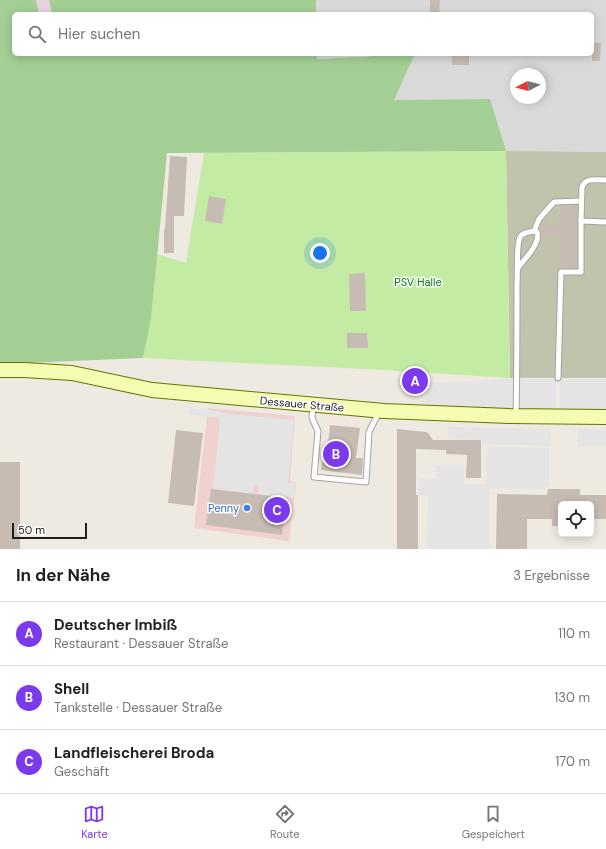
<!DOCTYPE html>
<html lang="de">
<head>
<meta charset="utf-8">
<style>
  :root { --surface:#fff; --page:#f2f2f2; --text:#202124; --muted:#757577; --line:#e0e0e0; --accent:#7c3aed }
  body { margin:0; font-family:"DM Sans",sans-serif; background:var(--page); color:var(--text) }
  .controls { position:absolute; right:12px; bottom:12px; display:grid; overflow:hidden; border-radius:6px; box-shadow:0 2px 10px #0003 }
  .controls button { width:36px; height:36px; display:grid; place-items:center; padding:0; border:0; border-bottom:1px solid var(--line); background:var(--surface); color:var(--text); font:20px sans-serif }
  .compass { position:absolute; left:510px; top:68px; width:36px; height:36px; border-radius:50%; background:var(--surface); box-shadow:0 2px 10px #0003; rotate:263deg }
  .scale { position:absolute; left:12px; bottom:10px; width:75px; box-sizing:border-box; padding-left:4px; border:2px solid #1c1c1c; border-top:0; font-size:11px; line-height:14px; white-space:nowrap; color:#1c1c1c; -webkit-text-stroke:3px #fff; paint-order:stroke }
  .you { position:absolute; left:320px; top:253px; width:14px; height:14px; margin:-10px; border:3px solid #fff; border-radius:50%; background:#1a73e8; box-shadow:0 0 0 6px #1a73e833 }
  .badge { display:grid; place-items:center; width:26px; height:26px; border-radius:50%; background:var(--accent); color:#fff; font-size:13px; font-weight:700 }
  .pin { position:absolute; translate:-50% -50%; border:2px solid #fff; box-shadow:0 1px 4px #0006 }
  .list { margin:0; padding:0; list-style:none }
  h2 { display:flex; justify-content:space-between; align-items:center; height:52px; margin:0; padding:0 16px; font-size:17px }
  h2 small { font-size:13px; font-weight:400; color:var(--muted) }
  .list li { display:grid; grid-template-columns:26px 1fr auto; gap:12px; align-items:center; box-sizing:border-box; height:64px; padding:0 16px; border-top:1px solid var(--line) }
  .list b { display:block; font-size:15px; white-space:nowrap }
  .list p { margin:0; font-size:13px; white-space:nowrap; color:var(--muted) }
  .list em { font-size:13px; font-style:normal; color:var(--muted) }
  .icon { flex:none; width:22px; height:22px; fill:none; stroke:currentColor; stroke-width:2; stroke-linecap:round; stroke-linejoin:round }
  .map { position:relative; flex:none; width:606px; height:549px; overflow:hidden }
  .search { position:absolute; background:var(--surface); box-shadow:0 2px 10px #0003; left:12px; right:12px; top:12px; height:44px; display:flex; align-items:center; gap:10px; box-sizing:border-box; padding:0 14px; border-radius:6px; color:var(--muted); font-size:15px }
  .sheet { height:244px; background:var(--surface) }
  nav { display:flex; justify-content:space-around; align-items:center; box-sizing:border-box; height:56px; border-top:1px solid var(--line); background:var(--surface); font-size:11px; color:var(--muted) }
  nav a { display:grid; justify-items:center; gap:2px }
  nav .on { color:var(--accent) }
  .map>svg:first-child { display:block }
  .residential { fill:#dad9d9; fill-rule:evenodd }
  .commercial { fill:#f0d1cf }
  .industrial { fill:#e7d2e3 }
  .construction { fill:#c2c3ac }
  .grass { fill:#c4eba4 }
  .forest { fill:#a3cf94 }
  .parking { fill:#e4e4e4 }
  .building { fill:#c6bcb4 }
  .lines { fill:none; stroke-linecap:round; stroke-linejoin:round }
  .service-casing { stroke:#a3a3a3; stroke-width:7 }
  .secondary-casing { stroke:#647500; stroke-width:16 }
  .service { stroke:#fff; stroke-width:5 }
  .secondary { stroke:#f5fcb1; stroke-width:14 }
  .shop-dot { fill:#3f7fe0; stroke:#fff; stroke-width:1.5 }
  .labels { text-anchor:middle; stroke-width:3; stroke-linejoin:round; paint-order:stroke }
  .park-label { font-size:11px; fill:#077d15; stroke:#fff }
  .street-label { font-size:11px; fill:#1c1c1c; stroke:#fff }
  .shop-label { font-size:11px; fill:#366cbe; stroke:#fff; text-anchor:end }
</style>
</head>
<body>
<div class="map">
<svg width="606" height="549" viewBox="0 0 606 549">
  <rect width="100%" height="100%" fill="#eeeae1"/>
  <g class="residential">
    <path d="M 316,0 L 606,0 L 606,152 L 506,151 L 489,99 L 394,100 L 415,54 L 592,54 L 592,14 L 316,14 ZM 516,74 L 540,74 L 540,98 L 516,98 Z"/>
    <path d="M 317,54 L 405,54 L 317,59 Z"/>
  </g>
  <path class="commercial" d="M 208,408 L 295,416 L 290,481 L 296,482 L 289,541 L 194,528 Z"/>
  <path class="industrial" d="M 36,0 L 49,0 L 52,14 L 39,14 Z"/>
  <path class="construction" d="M 506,151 L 606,152 L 606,378 L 510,378 Z"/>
  <path class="grass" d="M 506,151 L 510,378 L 383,370 L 143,358 L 151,319 L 157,254 L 186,263 L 204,153 Z"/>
  <g class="forest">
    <path d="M 0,0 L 36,0 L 39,14 L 14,14 L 14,54 L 317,54 L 317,59 L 415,54 L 394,100 L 490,99 L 506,151 L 167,153 L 151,319 L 143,358 L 0,364 Z"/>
    <path d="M 49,0 L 316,0 L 316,14 L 52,14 Z"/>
  </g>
  <g class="parking">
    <path d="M 508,379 L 556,379 L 556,410 L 517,410 L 425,406 L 427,383 Z"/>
    <rect x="560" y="379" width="46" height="31"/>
    <path d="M 189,408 L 220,411 L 220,413 L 294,420 L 288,483 L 295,483 L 293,498 L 258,494 L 259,485 L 254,485 L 253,494 L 213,489 L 220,418 L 188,415 Z"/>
    <path d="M 448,427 L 551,429 L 551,446 L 482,444 L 482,440 L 448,439 Z"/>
    <path d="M 578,429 L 606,430 L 606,446 L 578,446 Z"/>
    <path d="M 487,447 L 549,448 L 549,486 L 546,486 L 546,489 L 490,489 L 489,549 L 427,549 L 428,496 L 419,495 L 420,479 L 436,479 L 436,465 L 464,465 L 464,484 L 486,484 Z"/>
  </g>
  <g class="building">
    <path d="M 430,0 L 440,0 L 439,14 L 430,14 Z"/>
    <path d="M 592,43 L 601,43 L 600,61 L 592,61 Z"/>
    <rect x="452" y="54" width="17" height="11"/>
    <path d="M 170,156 L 187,157 L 184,216 L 174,216 L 174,253 L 164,253 L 164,229 L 165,229 Z"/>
    <path d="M 209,196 L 226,199 L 222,224 L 205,221 Z"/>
    <path d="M 577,205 L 577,267 L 560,267 L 560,238 L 542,238 L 542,224 L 560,224 L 560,206 Z"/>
    <path d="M 365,273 L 366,311 L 350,311 L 349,274 Z"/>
    <path d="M 347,333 L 367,333 L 368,348 L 347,348 Z"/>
    <path d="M 330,425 L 360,428 L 356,458 L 363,458 L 362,475 L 321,470 L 323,453 L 327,454 Z"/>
    <path d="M 397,429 L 426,432 L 428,433 L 433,440 L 481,440 L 481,478 L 466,478 L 467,455 L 446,454 L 446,450 L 416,449 L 416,495 L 418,495 L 418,549 L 397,549 Z"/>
    <path d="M 176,430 L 203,433 L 194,506 L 168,503 Z"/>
    <rect x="0" y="462" width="20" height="87"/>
    <path d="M 211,489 L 287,498 L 282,535 L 206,525 Z"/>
    <path d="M 548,489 L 580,489 L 580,495 L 606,495 L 606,519 L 591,519 L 591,504 L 561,504 L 561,526 L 552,526 L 552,519 L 527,519 L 527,549 L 496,549 L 497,494 L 547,495 Z"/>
  </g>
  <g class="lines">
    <g class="service-casing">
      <g id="service">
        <path d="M 606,180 C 596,180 586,177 582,187 L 581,221 L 606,222"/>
        <path d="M 534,231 L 539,219 L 554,202 L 581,201"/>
        <path d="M 558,378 L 561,272 L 581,272 L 581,221"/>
        <path d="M 313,406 L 312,418 L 318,431 L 314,477 L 366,482 L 369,432 L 379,412"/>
        <path d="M 516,415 C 517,371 517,327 517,283 C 518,274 516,244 520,237 C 523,232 532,231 537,232 C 541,244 524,259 518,268"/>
      </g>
    </g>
    <g class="secondary-casing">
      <path id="secondary" d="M 0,370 L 24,370 L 72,373 L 152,390 L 384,411 L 509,416 L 606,417"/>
    </g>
    <use href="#service" class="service"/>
    <use href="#secondary" class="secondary"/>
  </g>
  <circle class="shop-dot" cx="247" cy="508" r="4"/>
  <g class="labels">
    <g class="park-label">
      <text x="418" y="286">PSV Halle</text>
    </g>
    <g class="street-label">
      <text transform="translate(302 404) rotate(5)" y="4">Dessauer Straße</text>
    </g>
    <g class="shop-label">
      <text x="239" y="512">Penny</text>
    </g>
  </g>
</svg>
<div class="controls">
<button><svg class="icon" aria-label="locate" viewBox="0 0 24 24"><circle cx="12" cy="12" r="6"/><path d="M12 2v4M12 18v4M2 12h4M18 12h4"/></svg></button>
</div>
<svg class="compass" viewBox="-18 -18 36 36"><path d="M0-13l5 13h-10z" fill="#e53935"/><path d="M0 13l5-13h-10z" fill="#757577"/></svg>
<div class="scale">50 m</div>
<div class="you"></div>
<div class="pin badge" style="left:415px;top:381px">A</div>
<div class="pin badge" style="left:336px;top:454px">B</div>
<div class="pin badge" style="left:277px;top:510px">C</div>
<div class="search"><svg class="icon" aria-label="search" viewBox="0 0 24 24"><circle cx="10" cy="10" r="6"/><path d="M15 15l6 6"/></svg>Hier suchen</div>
</div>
<section class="sheet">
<h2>In der Nähe<small>3 Ergebnisse</small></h2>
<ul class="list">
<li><span class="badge">A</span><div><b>Deutscher Imbiß</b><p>Restaurant · Dessauer Straße</p></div><em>110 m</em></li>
<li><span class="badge">B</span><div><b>Shell</b><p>Tankstelle · Dessauer Straße</p></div><em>130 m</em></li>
<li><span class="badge">C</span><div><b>Landfleischerei Broda</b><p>Geschäft</p></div><em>170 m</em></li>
</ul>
</section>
<nav>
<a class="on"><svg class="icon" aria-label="map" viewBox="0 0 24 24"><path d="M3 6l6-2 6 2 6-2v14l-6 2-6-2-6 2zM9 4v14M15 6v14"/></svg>Karte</a>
<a><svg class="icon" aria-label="directions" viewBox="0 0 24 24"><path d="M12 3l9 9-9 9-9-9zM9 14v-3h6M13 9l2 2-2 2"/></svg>Route</a>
<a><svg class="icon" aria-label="saved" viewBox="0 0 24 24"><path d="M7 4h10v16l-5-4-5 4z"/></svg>Gespeichert</a>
</nav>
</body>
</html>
